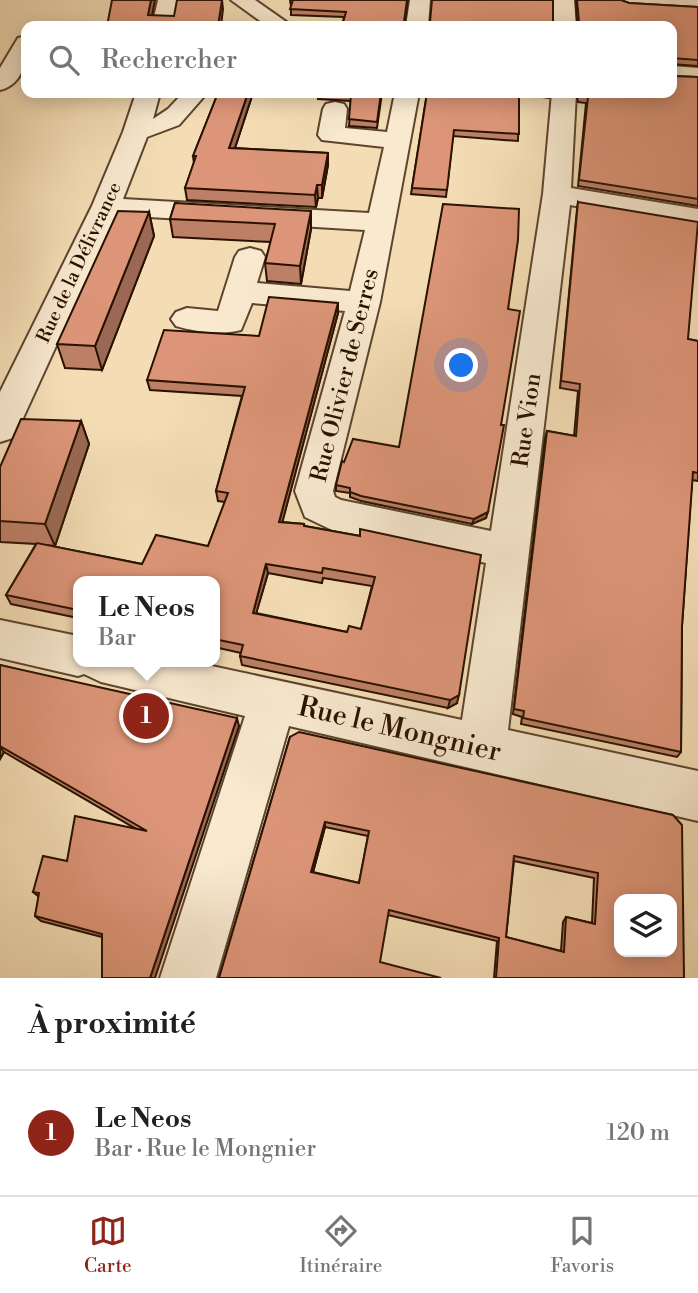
<!DOCTYPE html>
<html lang="fr">
<head>
<meta charset="utf-8">
<style>
  :root { --surface:#fff; --page:#f6f6f6; --text:#202124; --muted:#757577; --line:#e0e0e0; --accent:#8f2418 }
  body { margin:0; font-family:"Libre Bodoni",serif; background:var(--page); color:var(--text) }
  .controls { position:absolute; right:21px; bottom:21px; display:grid; overflow:hidden; border-radius:14px; box-shadow:0 4px 18px #0003 }
  .controls button { width:63px; height:63px; display:grid; place-items:center; padding:0; border:0; border-bottom:2px solid var(--line); background:var(--surface); color:var(--text); font:35px sans-serif }
  .you { position:absolute; left:462px; top:366px; width:24px; height:24px; margin:-18px; border:5px solid #fff; border-radius:50%; background:#1a73e8; box-shadow:0 0 0 10px #1a73e833 }
  .badge { display:grid; place-items:center; width:46px; height:46px; border-radius:50%; background:var(--accent); color:#fff; font-size:23px; font-weight:700 }
  .pin { position:absolute; translate:-50% -50%; border:4px solid #fff; box-shadow:0 2px 7px #0006 }
  .popup { position:absolute; left:73px; top:576px; width:147px; height:91px; box-sizing:border-box; display:grid; place-content:center; border-radius:14px; background:var(--surface); filter:drop-shadow(0 2px 5px #0005); font-size:23px; white-space:nowrap; color:var(--muted) }
  .popup b { font-size:26px; color:var(--text) }
  .popup::after { content:''; position:absolute; left:50%; top:100%; margin-left:-14px; border:14px solid transparent; border-top-color:var(--surface) }
  .list { margin:0; padding:0; list-style:none }
  h2 { display:flex; justify-content:space-between; align-items:center; height:91px; margin:0; padding:0 28px; font-size:30px }
  h2 small { font-size:23px; font-weight:400; color:var(--muted) }
  .list li { display:grid; grid-template-columns:46px 1fr auto; gap:21px; align-items:center; box-sizing:border-box; height:126px; padding:0 28px; border-top:2px solid var(--line) }
  .list b { display:block; font-size:26px; white-space:nowrap }
  .list p { margin:0; font-size:23px; white-space:nowrap; color:var(--muted) }
  .list em { font-size:23px; font-style:normal; color:var(--muted) }
  .icon { flex:none; width:38px; height:38px; fill:none; stroke:currentColor; stroke-width:2; stroke-linecap:round; stroke-linejoin:round }
  .map { position:relative; flex:none; width:698px; height:978px; overflow:hidden }
  .search { position:absolute; background:var(--surface); box-shadow:0 4px 18px #0003; left:21px; right:21px; top:21px; height:77px; display:flex; align-items:center; gap:18px; box-sizing:border-box; padding:0 24px; border-radius:14px; color:var(--muted); font-size:26px }
  .sheet { height:217px; background:var(--surface) }
  nav { display:flex; justify-content:space-around; align-items:center; box-sizing:border-box; height:98px; border-top:2px solid var(--line); background:var(--surface); font-size:19px; color:var(--muted) }
  nav a { display:grid; justify-items:center; gap:4px }
  nav .on { color:var(--accent) }
  .map>svg:first-child { display:block }
  .lines { fill:none; stroke-linecap:round; stroke-linejoin:round }
  .minor-casing { stroke:#5c442d; stroke-width:4 }
  .minor { fill:#f8e9cf; fill-rule:evenodd }
  .wall { fill:#bd8067; stroke:#2a1100; stroke-width:2; fill-rule:evenodd }
  .shaded-wall { fill:#9a6854; stroke:#2a1100; stroke-width:2 }
  .building { fill:#dc9578; stroke:#2a1100; stroke-width:2; fill-rule:evenodd }
  .labels { text-anchor:middle; stroke-width:7; stroke-linejoin:round; paint-order:stroke }
  .far-street-label { font-size:19px; fill:#2a1100; stroke:#f8e9cf }
  .street-label { font-size:23px; fill:#2a1100; stroke:#f8e9cf }
  .near-street-label { font-size:28px; fill:#2a1100; stroke:#f8e9cf }
</style>
</head>
<body>
<div class="map">
<svg width="698" height="978" viewBox="0 0 698 978">
  <rect width="100%" height="100%" fill="#f4ddb5"/>
  <filter id="stains"><feTurbulence type="fractalNoise" baseFrequency=".00286" numOctaves="4"/><feColorMatrix values="0 0 0 0 .2 0 0 0 0 .09 0 0 0 0 .02 0 0 0 .5 -.17"/></filter>
  <radialGradient id="worn" r=".72"><stop offset=".6" stop-color="#630" stop-opacity="0"/><stop offset="1" stop-color="#630" stop-opacity=".3"/></radialGradient>
  <g class="lines">
    <g class="minor-casing">
      <g id="minor">
        <path d="M 158,0 L 178,0 L 174,26 L 152,26 Z"/>
        <path d="M 231,0 L 255,0 L 292,26 L 267,26 Z"/>
        <path d="M 410,0 L 430,0 L 428,26 L 406,26 Z"/>
        <path d="M 554,0 L 574,0 L 576,26 L 554,26 Z"/>
        <path d="M 618,0 L 698,0 L 698,10 L 628,6 L 621,4 Z"/>
        <path d="M 26,36 C 27,57 25,84 0,90 L 0,68 L 18,38 Z"/>
        <path d="M 672,66 L 698,68 L 698,82 L 672,80 Z"/>
        <path d="M 136,93 L 160,93 L 153,119 L 168,109 L 183,93 L 207,93 L 179,125 L 147,137 L 123,199 L 369,213 L 384,147 L 322,140 L 318,135 L 323,109 L 326,104 L 335,102 L 344,104 L 347,109 L 345,128 L 387,132 L 395,93 L 419,93 L 380,302 L 333,491 L 335,497 L 341,500 L 491,531 L 543,194 L 552,93 L 576,93 L 571,188 L 698,209 L 698,227 L 570,205 L 508,730 L 698,771 L 698,821 L 289,726 L 216,978 L 160,978 L 245,716 L 101,682 L 84,674 L 78,676 L 0,658 L 0,620 L 78,636 L 78,662 L 193,662 L 462,720 L 486,563 L 332,530 L 305,517 L 295,491 L 345,311 L 252,303 L 241,330 C 221,335 196,332 176,326 L 171,319 L 176,312 L 187,308 L 218,311 L 235,257 L 239,251 L 250,248 L 261,251 L 265,257 L 257,283 L 350,291 L 365,230 L 116,215 L 18,429 L 13,438 L 0,442 L 0,392 L 92,206 L 123,132 Z"/>
      </g>
    </g>
    <use href="#minor" class="minor"/>
  </g>
  <g class="wall">
    <path d="M 290,0 L 408,0 L 405,22 L 577,22 L 576,0 L 621,0 L 629,3 L 698,7 L 698,66 L 672,64 L 672,76 L 698,77 L 698,206 L 578,186 L 586,103 L 578,102 L 576,93 L 672,93 L 342,26 L 344,17 L 291,15 L 291,6 Z"/>
    <path d="M 110,93 L 133,93 L 133,94 L 111,95 Z"/>
    <path d="M 218,93 L 252,93 L 252,96 L 235,148 L 328,153 L 328,165 L 322,198 L 318,198 L 316,207 L 187,200 L 185,188 L 194,163 L 193,156 Z"/>
    <path d="M 318,93 L 382,93 L 377,128 L 349,126 L 351,101 L 318,99 Z"/>
    <path d="M 427,93 L 551,93 L 549,98 L 519,94 L 518,141 L 453,136 L 446,197 L 411,194 Z"/>
    <path d="M 578,202 L 688,339 L 698,341 L 698,481 L 692,480 L 682,626 L 681,752 L 677,757 L 521,724 L 522,717 L 513,714 L 545,438 L 547,431 L 574,436 L 578,391 L 560,388 L 577,209 Z"/>
    <path d="M 175,203 L 311,229 L 301,284 L 267,281 L 265,263 L 271,242 L 173,237 L 170,219 Z"/>
    <path d="M 149,212 L 154,236 L 102,370 L 65,368 L 57,344 Z"/>
    <path d="M 508,309 L 486,518 L 472,524 L 361,501 L 350,497 L 350,493 L 336,491 L 336,485 L 344,462 L 399,447 Z"/>
    <path d="M 338,313 L 282,522 L 304,524 L 305,526 L 360,536 L 457,703 L 448,708 L 242,665 L 240,656 L 241,653 L 214,647 L 214,581 L 78,581 L 78,618 L 11,604 L 6,595 L 36,544 L 0,542 L 0,467 L 81,421 L 89,444 L 55,546 L 46,545 L 142,564 L 208,546 L 225,502 L 218,501 L 216,491 L 242,396 L 150,390 L 147,380 L 259,336 ZM 268,573 L 322,583 L 323,578 L 372,586 L 361,629 L 347,632 L 256,613 Z"/>
    <path d="M 0,665 L 239,726 L 102,937 L 41,921 L 35,916 L 39,897 L 33,892 L 67,861 L 136,829 L 4,752 L 0,759 Z"/>
    <path d="M 290,737 L 673,815 L 684,978 L 494,978 L 497,941 L 388,915 L 219,978 ZM 325,827 L 368,836 L 359,883 L 313,872 ZM 514,861 L 594,878 L 592,923 L 566,917 L 563,922 L 561,951 L 506,937 Z"/>
  </g>
  <g class="shaded-wall">
    <path d="M 151,0 L 155,0 L 150,26 L 148,15 Z"/>
    <path d="M 222,0 L 223,9 L 221,26 L 218,26 Z"/>
    <path d="M 248,93 L 252,93 L 252,96 L 231,160 L 229,148 Z"/>
    <path d="M 328,153 L 328,165 L 322,198 L 322,185 Z"/>
    <path d="M 317,185 L 318,198 L 316,207 L 315,195 Z"/>
    <path d="M 311,211 L 311,229 L 301,284 L 300,266 Z"/>
    <path d="M 149,212 L 154,236 L 102,370 L 95,346 Z"/>
    <path d="M 338,303 L 338,313 L 280,531 L 279,522 Z"/>
    <path d="M 81,421 L 89,444 L 55,546 L 45,524 Z"/>
    <path d="M 488,512 L 486,518 L 472,524 L 474,519 Z"/>
    <path d="M 266,564 L 268,573 L 254,621 L 253,613 Z"/>
    <path d="M 459,695 L 457,703 L 448,708 L 450,700 Z"/>
    <path d="M 237,718 L 239,726 L 155,978 L 150,978 Z"/>
    <path d="M 0,747 L 4,752 L 0,759 Z"/>
    <path d="M 325,822 L 325,827 L 312,876 L 311,872 Z"/>
  </g>
  <g class="building">
    <path d="M 112,0 L 151,0 L 148,15 L 174,16 L 177,0 L 222,0 L 218,26 L 107,26 Z"/>
    <path d="M 292,0 L 407,0 L 404,22 L 430,22 L 432,0 L 553,0 L 553,22 L 579,22 L 577,0 L 621,0 L 629,3 L 698,7 L 698,60 L 672,58 L 672,76 L 698,77 L 698,199 L 579,180 L 588,97 L 579,96 L 579,93 L 672,93 L 672,26 L 342,26 L 346,12 L 290,9 L 293,0 Z"/>
    <path d="M 218,93 L 248,93 L 229,148 L 328,153 L 322,185 L 317,185 L 315,195 L 185,188 L 196,156 L 193,156 Z"/>
    <path d="M 318,93 L 381,93 L 377,122 L 349,119 L 351,94 Z"/>
    <path d="M 427,93 L 519,93 L 519,134 L 454,130 L 447,190 L 412,188 Z"/>
    <path d="M 578,202 L 698,222 L 688,339 L 698,341 L 698,473 L 693,472 L 682,626 L 681,752 L 523,718 L 524,711 L 514,709 L 547,431 L 576,436 L 580,384 L 561,381 Z"/>
    <path d="M 175,203 L 311,211 L 300,266 L 265,263 L 275,224 L 170,219 Z"/>
    <path d="M 443,204 L 519,209 L 518,240 L 508,309 L 520,311 L 501,425 L 504,425 L 488,512 L 474,519 L 361,496 L 350,492 L 350,488 L 336,485 L 342,461 L 344,462 L 353,439 L 399,447 Z"/>
    <path d="M 118,211 L 149,212 L 95,346 L 57,344 Z"/>
    <path d="M 269,297 L 338,303 L 279,522 L 304,524 L 304,526 L 360,536 L 360,529 L 481,555 L 459,695 L 450,700 L 240,656 L 243,645 L 214,639 L 214,581 L 78,581 L 78,610 L 6,595 L 37,543 L 142,564 L 156,535 L 208,546 L 228,493 L 216,491 L 245,387 L 147,380 L 164,330 L 259,336 ZM 266,564 L 322,573 L 323,568 L 375,577 L 361,629 L 349,626 L 347,632 L 253,613 Z"/>
    <path d="M 21,419 L 81,421 L 45,524 L 0,521 L 0,467 Z"/>
    <path d="M 0,665 L 237,718 L 150,978 L 102,978 L 102,934 L 35,916 L 39,893 L 33,892 L 43,856 L 67,861 L 75,816 L 147,831 L 0,746 Z"/>
    <path d="M 299,732 L 673,815 L 682,825 L 684,978 L 496,978 L 499,938 L 389,910 L 380,962 L 441,978 L 219,978 L 290,737 ZM 325,822 L 369,831 L 359,883 L 311,872 ZM 514,856 L 598,873 L 595,924 L 566,917 L 564,952 L 506,937 ZM 619,899 L 672,899 L 672,952 L 619,952 Z"/>
  </g>
  <g class="labels">
    <g class="far-street-label">
      <text transform="translate(78 262) rotate(-65)" y="7">Rue de la Délivrance</text>
    </g>
    <g class="street-label">
      <text transform="translate(344 375) rotate(-76)" y="8">Rue Olivier de Serres</text>
      <text transform="translate(526 420) rotate(-82)" y="8">Rue Vion</text>
    </g>
    <g class="near-street-label">
      <text transform="translate(400 728) rotate(13)" y="10">Rue le Mongnier</text>
    </g>
  </g>
  <rect width="100%" height="100%" filter="url(#stains)"/>
  <rect width="100%" height="100%" fill="url(#worn)"/>
</svg>
<div class="controls">
<button><svg class="icon" aria-label="layers" viewBox="0 0 24 24"><path d="M12 4l9 5-9 5-9-5zM3 14l9 5 9-5"/></svg></button>
</div>
<div class="you"></div>
<div class="pin badge" style="left:146px;top:716px">1</div>
<div class="popup"><b>Le Neos</b>Bar</div>
<div class="search"><svg class="icon" aria-label="search" viewBox="0 0 24 24"><circle cx="10" cy="10" r="6"/><path d="M15 15l6 6"/></svg>Rechercher</div>
</div>
<section class="sheet">
<h2>À proximité<small></small></h2>
<ul class="list">
<li><span class="badge">1</span><div><b>Le Neos</b><p>Bar · Rue le Mongnier</p></div><em>120 m</em></li>
</ul>
</section>
<nav>
<a class="on"><svg class="icon" aria-label="map" viewBox="0 0 24 24"><path d="M3 6l6-2 6 2 6-2v14l-6 2-6-2-6 2zM9 4v14M15 6v14"/></svg>Carte</a>
<a><svg class="icon" aria-label="directions" viewBox="0 0 24 24"><path d="M12 3l9 9-9 9-9-9zM9 14v-3h6M13 9l2 2-2 2"/></svg>Itinéraire</a>
<a><svg class="icon" aria-label="saved" viewBox="0 0 24 24"><path d="M7 4h10v16l-5-4-5 4z"/></svg>Favoris</a>
</nav>
</body>
</html>
